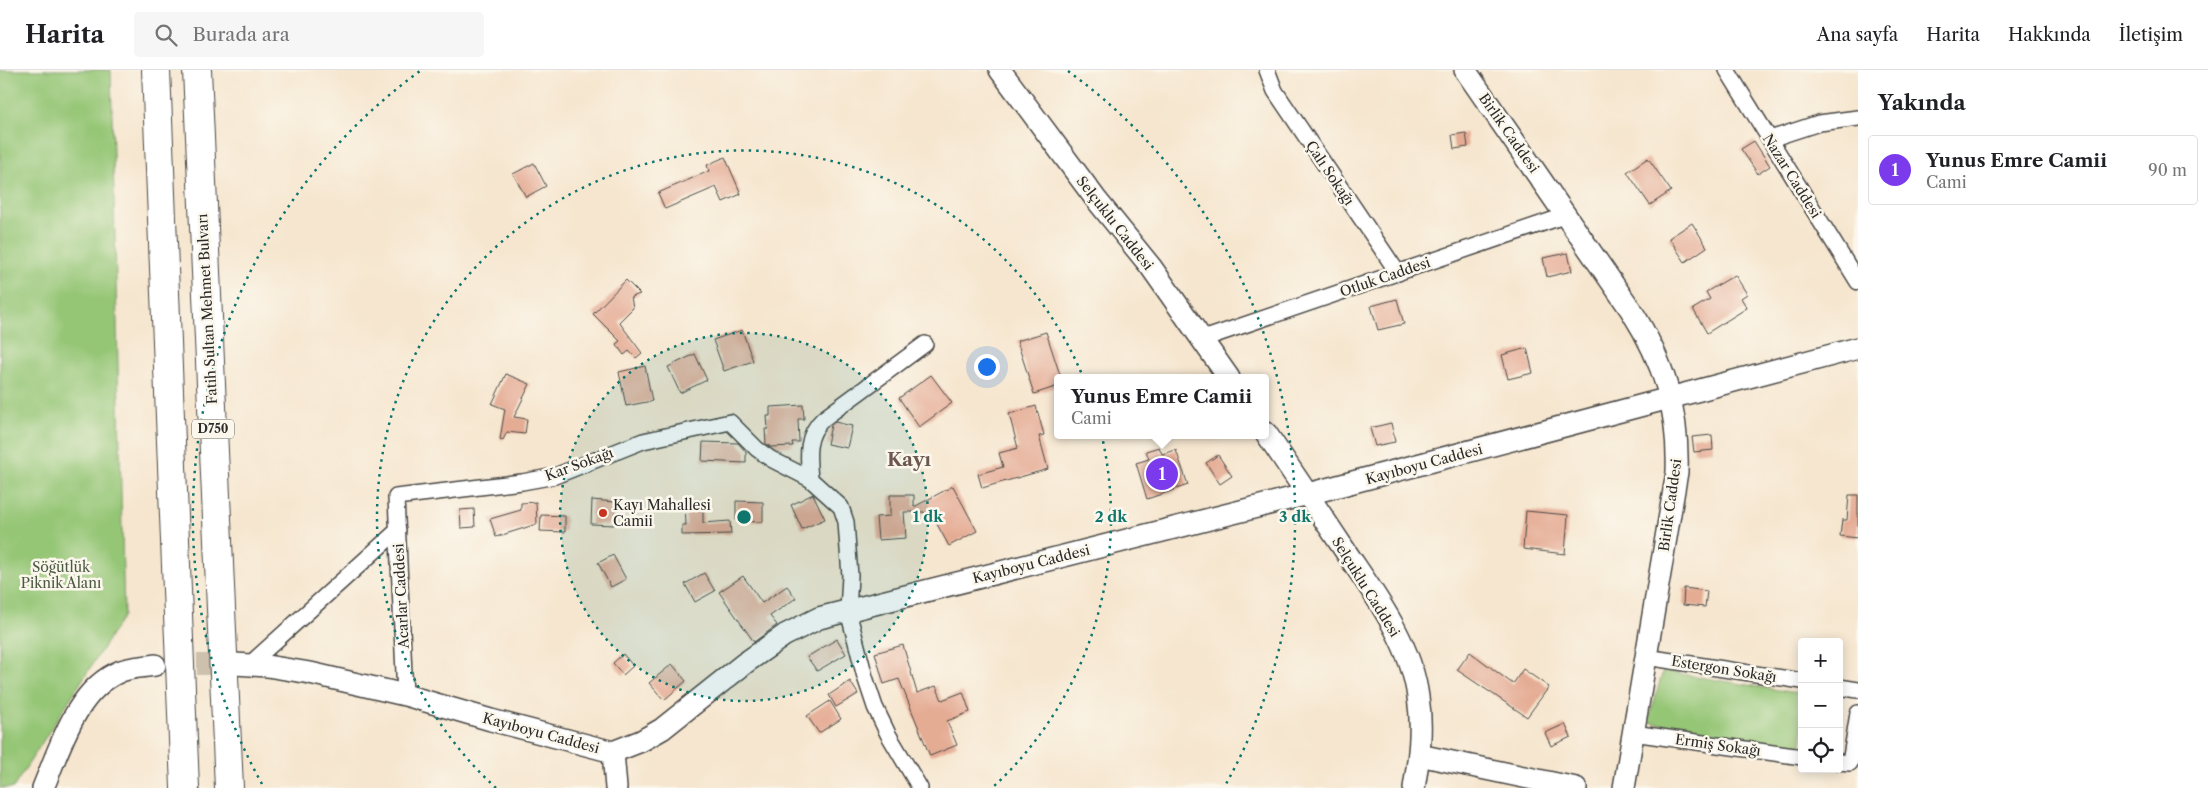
<!DOCTYPE html>
<html lang="tr">
<head>
<meta charset="utf-8">
<style>
  :root { --surface:#fff; --page:#f6f6f6; --text:#202124; --muted:#757577; --line:#e0e0e0; --accent:#7c3aed }
  body { margin:0; font-family:"Libre Caslon Text",serif; background:var(--page); color:var(--text) }
  .controls { position:absolute; right:15px; bottom:15px; display:grid; overflow:hidden; border-radius:5px; box-shadow:0 2px 12px #0003 }
  .controls button { width:45px; height:45px; display:grid; place-items:center; padding:0; border:0; border-bottom:1px solid var(--line); background:var(--surface); color:var(--text); font:25px sans-serif }
  .you { position:absolute; left:986px; top:296px; width:18px; height:18px; margin:-12px; border:4px solid #fff; border-radius:50%; background:#1a73e8; box-shadow:0 0 0 8px #1a73e833 }
  .badge { display:grid; place-items:center; width:32px; height:32px; border-radius:50%; background:var(--accent); color:#fff; font-size:16px; font-weight:700 }
  .pin { position:absolute; translate:-50% -50%; border:2px solid #fff; box-shadow:0 1px 5px #0006 }
  .popup { position:absolute; left:1054px; top:304px; width:215px; height:65px; box-sizing:border-box; display:grid; place-content:center; border-radius:5px; background:var(--surface); filter:drop-shadow(0 1px 4px #0005); font-size:16px; white-space:nowrap; color:var(--muted) }
  .popup b { font-size:19px; color:var(--text) }
  .popup::after { content:''; position:absolute; left:50%; top:100%; margin-left:-10px; border:10px solid transparent; border-top-color:var(--surface) }
  .list { margin:0; padding:0; list-style:none }
  h2 { display:flex; justify-content:space-between; align-items:center; height:65px; margin:0; padding:0 20px; font-size:21px }
  h2 small { font-size:16px; font-weight:400; color:var(--muted) }
  .list li { display:grid; grid-template-columns:32px 1fr auto; gap:15px; align-items:center; box-sizing:border-box; height:70px; margin:0 10px 10px; padding:0 10px; border:1px solid var(--line); border-radius:5px }
  .list b { display:block; font-size:19px; white-space:nowrap }
  .list p { margin:0; font-size:16px; white-space:nowrap; color:var(--muted) }
  .list em { font-size:16px; font-style:normal; color:var(--muted) }
  .icon { flex:none; width:28px; height:28px; fill:none; stroke:currentColor; stroke-width:2; stroke-linecap:round; stroke-linejoin:round }
  .map { position:relative; flex:none; width:1858px; height:718px; overflow:hidden }
  header { display:flex; align-items:center; gap:30px; box-sizing:border-box; height:70px; padding:0 25px; background:var(--surface); border-bottom:1px solid var(--line) }
  header strong { font-size:24px }
  nav { display:flex; gap:28px; margin-inline-start:auto; font-size:18px }
  .search { width:350px; height:45px; background:var(--page); display:flex; align-items:center; gap:12px; box-sizing:border-box; padding:0 18px; border-radius:5px; color:var(--muted); font-size:19px }
  main { display:flex }
  aside { flex:1; background:var(--surface) }
  .map>svg:first-child { display:block }
  .green { fill:#95c676; stroke:#607850 }
  .building { fill:#e5ac94 }
  .lines { fill:none; stroke-linecap:round; stroke-linejoin:round }
  .secondary-tunnel { stroke:#cdc1ae; stroke-width:21; stroke-dasharray:21 11; stroke-linecap:butt }
  .street-casing { stroke:#494744; stroke-width:18 }
  .secondary-casing { stroke:#494744; stroke-width:24 }
  .highway-casing { stroke:#494744; stroke-width:30 }
  .street { stroke:#fff; stroke-width:15 }
  .secondary { stroke:#fff; stroke-width:21 }
  .highway { stroke:#fff; stroke-width:28 }
  .ring { fill:none; stroke:#0f766e; stroke-width:2.5; stroke-dasharray:2.5 5 }
  .poi-dot { fill:#c8321e; stroke:#fbf7ec; stroke-width:2 }
  .labels { text-anchor:middle; stroke-width:5; stroke-linejoin:round; paint-order:stroke }
  .shield { fill:#fbf7ec; stroke:#696865; stroke-width:1 }
  .shield-label { font-size:12px; font-weight:bold; fill:#2b2b2b }
  .street-label { font-size:14px; fill:#2b2b2b; stroke:#fbf7ec }
  .poi-label { font-size:14px; fill:#2b2b2b; stroke:#fbf7ec; text-anchor:start }
  .park-label { font-size:14px; fill:#4b5a42; stroke:#fbf7ec }
  .district-label { font-size:19px; font-weight:bold; fill:#6c5850; stroke:#fbf7ec }
  .centre { fill:#0f766e; stroke:#fbf7ec; stroke-width:2.5 }
  .ring-label { font-size:15px; text-anchor:middle; font-weight:bold; fill:#0f766e; stroke:#fbf7ec; stroke-width:5; stroke-linejoin:round; paint-order:stroke }
</style>
</head>
<body>
<header>
<strong>Harita</strong>
<div class="search"><svg class="icon" aria-label="search" viewBox="0 0 24 24"><circle cx="10" cy="10" r="6"/><path d="M15 15l6 6"/></svg>Burada ara</div>
<nav><a>Ana sayfa</a><a>Harita</a><a>Hakkında</a><a>İletişim</a></nav>
</header>
<main>
<div class="map">
<svg width="1858" height="718" viewBox="0 0 1858 718">
  <rect width="100%" height="100%" fill="#fbf7ec"/>
  <filter id="ink" filterUnits="userSpaceOnUse"><feTurbulence type="fractalNoise" baseFrequency=".02" numOctaves="2"/><feDisplacementMap in="SourceGraphic" scale="10" xChannelSelector="R" yChannelSelector="G"/><feConvolveMatrix kernelMatrix="1 2 1 2 8 2 1 2 1" color-interpolation-filters="sRGB"/></filter>
  <filter id="wash" filterUnits="userSpaceOnUse"><feTurbulence type="fractalNoise" baseFrequency=".0096" numOctaves="4" result="noise"/><feDisplacementMap in="SourceGraphic" scale="20" xChannelSelector="R" yChannelSelector="G"/><feGaussianBlur stdDeviation="1.12" result="paint"/><feColorMatrix in="noise" values="0 0 0 0 0 0 0 0 0 0 0 0 0 0 0 0 0 1.4 0 .05"/><feComposite in="paint" operator="in"/></filter>
  <g filter="url(#wash)">
    <rect width="100%" height="100%" fill="#f6e6cf"/>
    <g class="green">
      <path d="M 0,0 L 111,0 L 124,545 L 13,718 L 0,718 Z"/>
      <path d="M 1663,601 L 1802,624 L 1802,679 L 1648,652 Z"/>
    </g>
    <g id="blocks">
      <g class="building">
        <path d="M 1466,63 L 1468,77 L 1454,79 L 1452,65 Z"/>
        <path d="M 1754,71 L 1770,96 L 1758,104 L 1741,79 Z"/>
        <path d="M 725,87 L 741,124 L 723,132 L 716,117 L 665,139 L 658,123 L 709,101 L 707,95 Z"/>
        <path d="M 1648,88 L 1671,121 L 1650,135 L 1627,102 Z"/>
        <path d="M 534,93 L 546,116 L 526,127 L 513,104 Z"/>
        <path d="M 1692,153 L 1707,177 L 1685,192 L 1669,168 Z"/>
        <path d="M 1568,183 L 1572,201 L 1547,207 L 1543,188 Z"/>
        <path d="M 1735,205 L 1747,224 L 1741,228 L 1747,238 L 1707,263 L 1693,239 L 1710,229 L 1706,222 Z"/>
        <path d="M 626,210 L 640,224 L 631,227 L 633,238 L 619,252 L 642,283 L 636,288 L 629,281 L 624,285 L 616,274 L 620,271 L 593,244 Z"/>
        <path d="M 1397,229 L 1404,254 L 1378,260 L 1371,236 Z"/>
        <path d="M 742,260 L 753,291 L 724,301 L 713,270 Z"/>
        <path d="M 1046,262 L 1061,308 L 1058,308 L 1058,316 L 1034,324 L 1017,271 Z"/>
        <path d="M 1527,278 L 1533,303 L 1508,309 L 1502,285 Z"/>
        <path d="M 695,284 L 707,310 L 680,323 L 668,297 Z"/>
        <path d="M 645,296 L 652,331 L 626,336 L 619,302 Z"/>
        <path d="M 506,304 L 530,314 L 514,347 L 527,349 L 525,364 L 507,362 L 503,370 L 500,369 L 505,339 L 492,334 Z"/>
        <path d="M 931,305 L 952,333 L 919,357 L 899,328 Z"/>
        <path d="M 803,335 L 804,349 L 798,349 L 799,372 L 792,372 L 793,376 L 771,377 L 766,374 L 765,359 L 768,359 L 767,346 L 770,346 L 770,337 Z"/>
        <path d="M 1036,336 L 1044,365 L 1039,366 L 1048,399 L 982,418 L 978,404 L 1003,397 L 999,383 L 1018,378 L 1009,344 Z"/>
        <path d="M 835,352 L 852,356 L 847,378 L 827,374 L 831,355 Z"/>
        <path d="M 1391,353 L 1395,372 L 1375,376 L 1370,358 Z"/>
        <path d="M 1712,365 L 1713,380 L 1694,382 L 1692,367 Z"/>
        <path d="M 703,372 L 738,373 L 746,382 L 746,393 L 702,391 Z"/>
        <path d="M 1159,377 L 1162,384 L 1176,380 L 1188,415 L 1147,429 L 1136,393 L 1149,389 L 1146,381 Z"/>
        <path d="M 1218,385 L 1232,406 L 1220,414 L 1206,393 Z"/>
        <path d="M 953,416 L 977,461 L 949,476 L 932,445 L 927,448 L 924,442 L 904,442 L 906,468 L 878,470 L 876,447 L 890,446 L 890,425 L 914,425 L 914,437 Z"/>
        <path d="M 813,424 L 825,449 L 802,459 L 791,435 Z"/>
        <path d="M 1849,425 L 1858,425 L 1858,468 L 1840,466 L 1842,450 L 1847,450 Z"/>
        <path d="M 592,430 L 615,432 L 614,455 L 591,454 Z"/>
        <path d="M 703,431 L 703,453 L 730,451 L 731,464 L 682,465 L 682,455 L 686,455 L 685,432 Z"/>
        <path d="M 736,431 L 763,432 L 763,452 L 736,451 Z"/>
        <path d="M 536,432 L 537,454 L 496,467 L 490,449 L 521,440 L 521,433 Z"/>
        <path d="M 474,439 L 475,457 L 461,458 L 460,440 Z"/>
        <path d="M 1526,441 L 1568,445 L 1565,484 L 1523,479 Z"/>
        <path d="M 541,445 L 565,446 L 565,462 L 540,461 Z"/>
        <path d="M 613,485 L 626,509 L 611,517 L 598,493 Z"/>
        <path d="M 704,503 L 715,521 L 695,532 L 685,514 Z"/>
        <path d="M 743,506 L 762,533 L 787,516 L 796,528 L 770,546 L 777,555 L 754,572 L 719,522 Z"/>
        <path d="M 1684,518 L 1707,521 L 1705,537 L 1683,535 Z"/>
        <path d="M 837,569 L 846,584 L 817,601 L 807,587 Z"/>
        <path d="M 903,575 L 917,623 L 936,616 L 942,630 L 963,622 L 970,642 L 947,651 L 957,675 L 930,686 L 899,609 L 884,614 L 875,583 Z"/>
        <path d="M 1470,582 L 1513,614 L 1523,599 L 1549,617 L 1527,647 L 1457,600 Z"/>
        <path d="M 623,584 L 633,596 L 623,605 L 613,593 Z"/>
        <path d="M 672,594 L 686,611 L 664,630 L 649,613 Z"/>
        <path d="M 850,611 L 858,624 L 836,637 L 829,625 Z"/>
        <path d="M 830,631 L 841,649 L 819,663 L 807,646 Z"/>
        <path d="M 1565,654 L 1571,667 L 1551,676 L 1545,663 Z"/>
      </g>
    </g>
  </g>
  <g filter="url(#ink)">
    <use href="#blocks" fill-opacity="0" stroke="#494744" stroke-width="1"/>
    <g class="lines">
      <path class="secondary-tunnel" d="M 165,595 L 235,594"/>
      <g class="street-casing">
        <g id="street">
          <path d="M 1267,0 L 1275,21 L 1398,203"/>
          <path d="M 1727,0 L 1858,212"/>
          <path d="M 1770,69 L 1819,53 L 1858,48"/>
          <path d="M 1203,269 L 1567,145"/>
          <path d="M 810,409 C 808,387 805,366 823,349 L 925,274"/>
          <path d="M 1646,587 L 1802,611"/>
          <path d="M 249,595 L 398,460"/>
          <path d="M 1839,617 L 1858,620"/>
          <path d="M 405,625 L 396,427 L 522,412 L 555,406 L 643,371 L 730,352 L 757,379 L 771,389 L 810,409 L 841,437 L 846,452 L 850,506 L 848,541 L 865,607 L 875,637 L 888,664 L 920,718"/>
          <path d="M 1633,663 L 1802,687"/>
          <path d="M 1839,692 L 1850,693 L 1858,643"/>
        </g>
      </g>
      <g class="secondary-casing">
        <g id="secondary">
          <path d="M 1000,0 L 1095,128 L 1151,197 L 1229,308"/>
          <path d="M 1465,0 L 1631,240 C 1664,292 1679,340 1677,402 L 1624,718"/>
          <path d="M 1266,363 C 1292,401 1318,440 1344,479 C 1374,524 1411,572 1418,627 C 1423,658 1419,688 1414,718"/>
          <path d="M 235,594 L 267,596 L 310,603 L 405,625 L 491,650 L 613,682 L 641,671 L 662,659 L 745,593 L 785,565 L 819,548 L 1308,424 L 1858,278"/>
          <path d="M 613,682 L 616,718"/>
          <path d="M 1419,685 L 1576,718"/>
          <path d="M 43,718 C 60,678 76,619 121,601 C 131,597 144,597 155,595"/>
        </g>
      </g>
      <g class="highway-casing">
        <g id="highway">
          <path d="M 156,0 L 185,718"/>
          <path d="M 197,0 L 229,718"/>
        </g>
      </g>
      <use href="#street" class="street"/>
      <use href="#secondary" class="secondary"/>
      <use href="#highway" class="highway"/>
    </g>
  </g>
  <circle cx="744" cy="447" r="184" fill="#0f766e" fill-opacity=".12"/>
  <g class="ring">
    <circle cx="744" cy="447" r="184"/>
    <path d="M496 718A367 367 0 1 1 992 718"/>
    <path d="M262 714A551 551 0 0 1 420 1M1068 1A551 551 0 0 1 1226 714"/>
  </g>
  <circle class="poi-dot" cx="603" cy="443" r="5"/>
  <g class="labels">
    <rect class="shield" x="192" y="349.5" width="42" height="19" rx="4"/>
    <g class="shield-label">
      <text x="213" y="363">D750</text>
    </g>
    <g class="street-label">
      <text transform="translate(1509 63) rotate(55)" y="5">Birlik Caddesi</text>
      <text transform="translate(1330 103) rotate(56)" y="5">Çalı Sokağı</text>
      <text transform="translate(1792 106) rotate(58)" y="5">Nazar Caddesi</text>
      <text transform="translate(1115 153) rotate(52)" y="5">Selçuklu Caddesi</text>
      <text transform="translate(1385 207) rotate(-19)" y="5">Otluk Caddesi</text>
      <text transform="translate(207 239) rotate(-93)" y="5">Fatih Sultan Mehmet Bulvarı</text>
      <text transform="translate(579 394) rotate(-20)" y="5">Kar Sokağı</text>
      <text transform="translate(1424 394) rotate(-15)" y="5">Kayıboyu Caddesi</text>
      <text transform="translate(1670 435) rotate(-82)" y="5">Birlik Caddesi</text>
      <text transform="translate(1031 494) rotate(-14)" y="5">Kayıboyu Caddesi</text>
      <text transform="translate(1366 517) rotate(58)" y="5">Selçuklu Caddesi</text>
      <text transform="translate(401 526) rotate(-93)" y="5">Acarlar Caddesi</text>
      <text transform="translate(1724 599) rotate(9)" y="5">Estergon Sokağı</text>
      <text transform="translate(541 663) rotate(15)" y="5">Kayıboyu Caddesi</text>
      <text transform="translate(1718 675) rotate(8)" y="5">Ermiş Sokağı</text>
    </g>
    <g class="poi-label">
      <text x="613" y="440">Kayı Mahallesi<tspan x="613" dy="16">Camii</tspan></text>
    </g>
    <g class="park-label">
      <text x="61" y="502">Söğütlük<tspan x="61" dy="16">Piknik Alanı</tspan></text>
    </g>
    <g class="district-label">
      <text x="909" y="396">Kayı</text>
    </g>
  </g>
  <circle cx="744" cy="447" r="8" class="centre"/>
  <g class="ring-label">
    <text x="928" y="452">1 dk</text>
    <text x="1111" y="452">2 dk</text>
    <text x="1295" y="452">3 dk</text>
  </g>
</svg>
<div class="controls">
<button>+</button>
<button>−</button>
<button><svg class="icon" aria-label="locate" viewBox="0 0 24 24"><circle cx="12" cy="12" r="6"/><path d="M12 2v4M12 18v4M2 12h4M18 12h4"/></svg></button>
</div>
<div class="you"></div>
<div class="pin badge" style="left:1162px;top:404px">1</div>
<div class="popup"><b>Yunus Emre Camii</b>Cami</div>
</div>
<aside>
<h2>Yakında<small></small></h2>
<ul class="list">
<li><span class="badge">1</span><div><b>Yunus Emre Camii</b><p>Cami</p></div><em>90 m</em></li>
</ul>
</aside>
</main>
</body>
</html>
